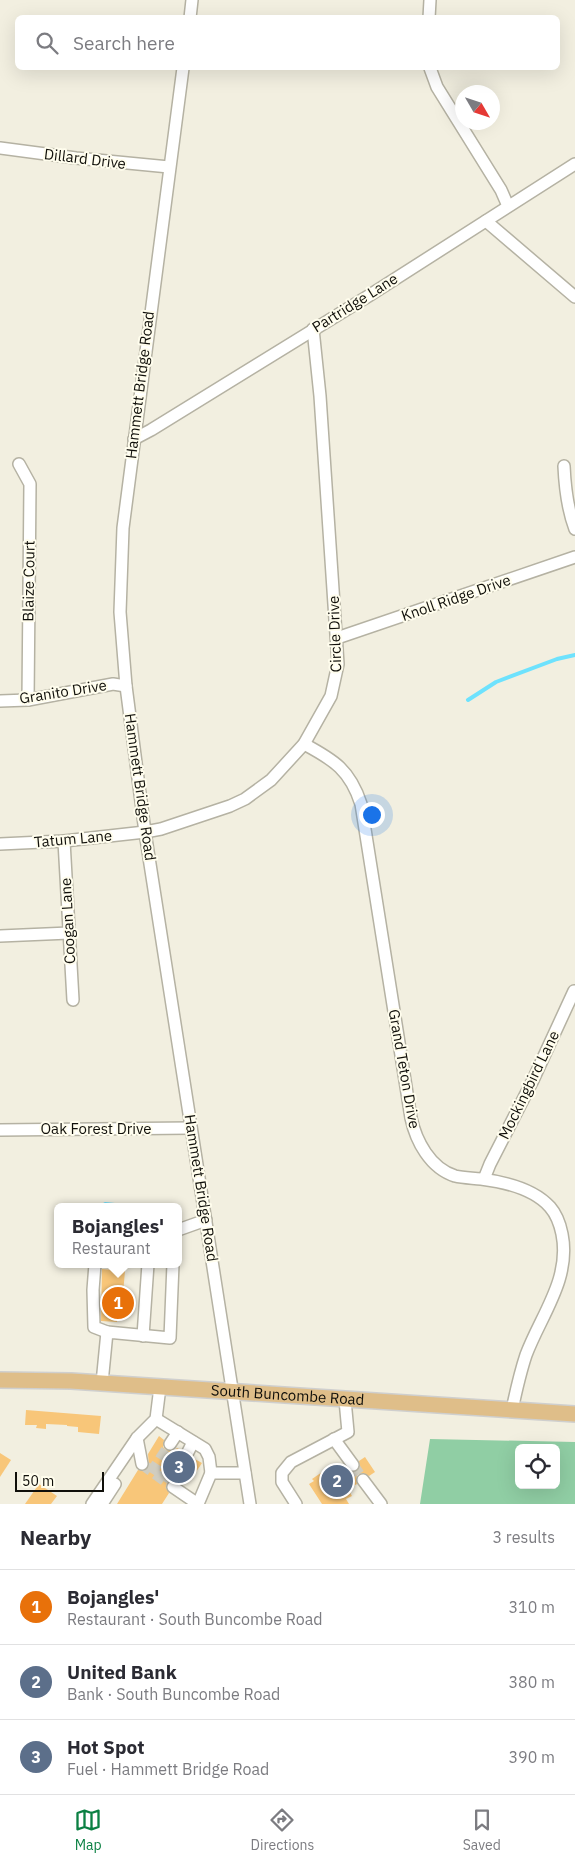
<!DOCTYPE html>
<html lang="en">
<head>
<meta charset="utf-8">
<style>
  :root { --surface:#fff; --page:#f7f7f7; --text:#2b2b33; --muted:#7c7c81; --line:#e1e1e2; --accent:#0b8043 }
  body { margin:0; font-family:"IBM Plex Sans",sans-serif; background:var(--page); color:var(--text) }
  .controls { position:absolute; right:15px; bottom:15px; display:grid; overflow:hidden; border-radius:8px; box-shadow:0 5px 20px #0002 }
  .controls button { width:45px; height:45px; display:grid; place-items:center; padding:0; border:0; border-bottom:1px solid var(--line); background:var(--surface); color:var(--text); font:25px sans-serif }
  .compass { position:absolute; left:455px; top:85px; width:45px; height:45px; border-radius:50%; background:var(--surface); box-shadow:0 5px 20px #0002; rotate:129deg }
  .scale { position:absolute; left:15px; bottom:12px; width:89px; box-sizing:border-box; padding-left:5px; border:2px solid #100f0a; border-top:0; font-size:14px; line-height:18px; white-space:nowrap; color:#100f0a; -webkit-text-stroke:4px #fffded; paint-order:stroke }
  .you { position:absolute; left:371px; top:814px; width:18px; height:18px; margin:-12px; border:4px solid #fff; border-radius:50%; background:#1a73e8; box-shadow:0 0 0 8px #1a73e833 }
  .badge { display:grid; place-items:center; width:32px; height:32px; border-radius:50%; background:var(--accent); color:#fff; font-size:16px; font-weight:700 }
  .pin { position:absolute; translate:-50% -50%; border:2px solid #fff; box-shadow:0 1px 5px #0006 }
  .popup { position:absolute; left:54px; top:1203px; width:128px; height:65px; box-sizing:border-box; display:grid; place-content:center; border-radius:8px; background:var(--surface); filter:drop-shadow(0 1px 4px #0005); font-size:16px; white-space:nowrap; color:var(--muted) }
  .popup b { font-size:19px; color:var(--text) }
  .popup::after { content:''; position:absolute; left:50%; top:100%; margin-left:-10px; border:10px solid transparent; border-top-color:var(--surface) }
  .list { margin:0; padding:0; list-style:none }
  h2 { display:flex; justify-content:space-between; align-items:center; height:65px; margin:0; padding:0 20px; font-size:21px }
  h2 small { font-size:16px; font-weight:400; color:var(--muted) }
  .list li { display:grid; grid-template-columns:32px 1fr auto; gap:15px; align-items:center; box-sizing:border-box; height:75px; padding:0 20px; border-top:1px solid var(--line) }
  .list b { display:block; font-size:19px; white-space:nowrap }
  .list p { margin:0; font-size:16px; white-space:nowrap; color:var(--muted) }
  .list em { font-size:16px; font-style:normal; color:var(--muted) }
  .icon { flex:none; width:28px; height:28px; fill:none; stroke:currentColor; stroke-width:2; stroke-linecap:round; stroke-linejoin:round }
  .map { position:relative; flex:none; width:575px; height:1504px; overflow:hidden }
  .search { position:absolute; background:var(--surface); box-shadow:0 5px 20px #0002; left:15px; right:15px; top:15px; height:55px; display:flex; align-items:center; gap:12px; box-sizing:border-box; padding:0 18px; border-radius:8px; color:var(--muted); font-size:19px }
  .sheet { height:290px; background:var(--surface) }
  nav { display:flex; justify-content:space-around; align-items:center; box-sizing:border-box; height:70px; border-top:1px solid var(--line); background:var(--surface); font-size:14px; color:var(--muted) }
  nav a { display:grid; justify-items:center; gap:2px }
  nav .on { color:var(--accent) }
  .map>svg:first-child { display:block }
  .green { fill:#90cea4; fill-rule:evenodd }
  .water { fill:#6ee2fd }
  .lines { fill:none; stroke-linecap:round; stroke-linejoin:round }
  .stream { stroke:#6ee2fd; stroke-width:4 }
  .building { fill:#f8c679 }
  .minor-tunnel { stroke:#d0cdc0; stroke-width:11; stroke-dasharray:11 5.5; stroke-linecap:butt }
  .minor-casing { stroke:#b5b2a3; stroke-width:14 }
  .major-casing { stroke:#cfcfce; stroke-width:18 }
  .minor { stroke:#fff; stroke-width:11 }
  .major { stroke:#dfbe89; stroke-width:15 }
  .labels { text-anchor:middle; stroke-width:4; stroke-linejoin:round; paint-order:stroke }
  .street-label { font-size:15px; fill:#100f0a; stroke:#fffded }
</style>
</head>
<body>
<div class="map">
<svg width="575" height="1504" viewBox="0 0 575 1504">
  <rect width="100%" height="100%" fill="#f2efe0"/>
  <path class="green" d="M 430,1439 L 575,1442 L 575,1504 L 420,1504 ZM 519,1448 L 556,1448 L 556,1485 L 519,1485 Z"/>
  <path class="water" d="M 105,1202 L 154,1207 L 96,1207 Z"/>
  <g class="lines">
    <path class="stream" d="M 468,700 L 496,682 L 557,659 L 575,655"/>
  </g>
  <g class="building">
    <path d="M 102,1269 L 125,1271 L 122,1305 L 119,1305 L 117,1322 L 101,1321 Z"/>
    <path d="M 26,1410 L 101,1416 L 99,1434 L 78,1432 L 78,1427 L 67,1426 L 67,1425 L 46,1424 L 46,1429 L 36,1428 L 37,1425 L 25,1425 Z"/>
    <path d="M 159,1436 L 164,1440 L 163,1447 L 166,1450 L 173,1451 L 177,1448 L 181,1450 L 180,1455 L 183,1460 L 188,1461 L 193,1458 L 202,1463 L 190,1481 L 180,1475 L 177,1481 L 170,1480 L 167,1482 L 166,1487 L 169,1493 L 162,1504 L 117,1504 L 138,1470 L 144,1471 L 149,1467 L 148,1454 Z"/>
    <path d="M 0,1453 L 11,1460 L 0,1477 Z"/>
    <path d="M 365,1457 L 375,1472 L 369,1476 L 363,1473 L 358,1474 L 356,1478 L 357,1484 L 348,1489 L 352,1496 L 346,1499 L 349,1504 L 322,1504 L 309,1484 L 314,1481 L 312,1479 L 328,1468 L 330,1472 L 336,1468 L 339,1474 L 347,1469 L 350,1472 L 357,1471 L 360,1468 L 359,1461 Z"/>
    <path d="M 39,1484 L 57,1496 L 51,1504 L 25,1504 Z"/>
  </g>
  <g class="lines">
    <g class="minor-tunnel">
      <path d="M 142,1464 L 173,1487"/>
      <path d="M 353,1465 L 363,1480"/>
      <path d="M 151,1473 L 170,1444"/>
      <path d="M 168,1484 L 187,1454"/>
    </g>
    <g class="minor-casing">
      <g id="minor">
        <path d="M 190,18 L 192,0"/>
        <path d="M 429,18 L 430,0"/>
        <path d="M 183,68 L 123,528 L 120,612 L 126,686 L 145,832 L 250,1504"/>
        <path d="M 430,68 L 437,87 L 501,190 L 508,206"/>
        <path d="M 0,148 L 76,158 L 169,167"/>
        <path d="M 486,221 L 575,297"/>
        <path d="M 134,439 L 151,430 L 370,295 L 575,164"/>
        <path d="M 19,464 L 30,484 L 28,700"/>
        <path d="M 564,466 C 565,488 567,508 575,529"/>
        <path d="M 337,638 L 575,557"/>
        <path d="M 0,701 L 28,700 L 113,684 L 126,686"/>
        <path d="M 304,744 C 334,760 350,770 361,804 L 411,1118 C 416,1141 430,1168 455,1176 C 463,1178 473,1178 481,1179 C 505,1182 534,1189 550,1207 C 557,1215 560,1224 562,1234 C 571,1279 541,1315 526,1355 C 520,1373 516,1391 512,1410"/>
        <path d="M 64,841 L 73,1000"/>
        <path d="M 0,844 L 64,841 L 145,832 L 161,829 L 230,806 L 245,799 L 271,780 L 304,744 L 331,696 L 338,664 L 320,396 L 313,329"/>
        <path d="M 0,936 L 69,933"/>
        <path d="M 0,1130 L 191,1128"/>
        <path d="M 484,1179 L 490,1164 L 533,1080 L 574,991"/>
        <path d="M 178,1230 L 206,1220"/>
        <path d="M 95,1264 L 93,1290 L 94,1327 L 107,1332"/>
        <path d="M 143,1336 L 148,1264"/>
        <path d="M 102,1383 L 107,1332 L 170,1338 L 173,1264"/>
        <path d="M 156,1419 L 205,1449 L 209,1457 L 211,1473"/>
        <path d="M 137,1438 L 142,1464"/>
        <path d="M 334,1439 L 353,1465"/>
        <path d="M 170,1444 L 178,1432"/>
        <path d="M 187,1454 L 193,1442"/>
        <path d="M 363,1480 L 381,1504"/>
        <path d="M 173,1487 L 198,1504"/>
        <path d="M 92,1504 L 137,1438 L 156,1419 L 160,1387"/>
        <path d="M 102,1504 L 115,1484"/>
        <path d="M 198,1504 L 211,1473 L 245,1473"/>
        <path d="M 296,1504 L 282,1482 L 282,1473 L 291,1462 L 348,1432 L 345,1400"/>
      </g>
    </g>
    <g class="major-casing">
      <g id="major">
        <path id="s1" d="M 0,1380 L 71,1381 L 575,1414"/>
      </g>
    </g>
    <use href="#minor" class="minor"/>
    <use href="#major" class="major"/>
  </g>
  <g class="labels">
    <g class="street-label">
      <text transform="translate(85 159) rotate(7)" y="5">Dillard Drive</text>
      <text transform="translate(355 303) rotate(-32)" y="5">Partridge Lane</text>
      <text transform="translate(140 385) rotate(-83)" y="5">Hammett Bridge Road</text>
      <text transform="translate(29 581) rotate(-89)" y="5">Blaize Court</text>
      <text transform="translate(456 598) rotate(-19)" y="5">Knoll Ridge Drive</text>
      <text transform="translate(335 634) rotate(-92)" y="5">Circle Drive</text>
      <text transform="translate(63 692) rotate(-9)" y="5">Granito Drive</text>
      <text transform="translate(140 787) rotate(82)" y="5">Hammett Bridge Road</text>
      <text transform="translate(73 839) rotate(-5)" y="5">Tatum Lane</text>
      <text transform="translate(68 921) rotate(-93)" y="5">Coogan Lane</text>
      <text transform="translate(404 1069) rotate(80)" y="5">Grand Teton Drive</text>
      <text transform="translate(529 1085) rotate(-64)" y="5">Mockingbird Lane</text>
      <text x="96" y="1134">Oak Forest Drive</text>
      <text transform="translate(201 1188) rotate(81)" y="5">Hammett Bridge Road</text>
      <text dy="5" stroke="none"><textPath href="#s1" startOffset="288">South Buncombe Road</textPath></text>
    </g>
  </g>
</svg>
<div class="controls">
<button><svg class="icon" aria-label="locate" viewBox="0 0 24 24"><circle cx="12" cy="12" r="6"/><path d="M12 2v4M12 18v4M2 12h4M18 12h4"/></svg></button>
</div>
<svg class="compass" viewBox="-18 -18 36 36"><path d="M0-13l5 13h-10z" fill="#e53935"/><path d="M0 13l5-13h-10z" fill="#7c7c81"/></svg>
<div class="scale">50 m</div>
<div class="you"></div>
<div class="pin badge" style="left:118px;top:1303px;background:#e8710a">1</div>
<div class="popup"><b>Bojangles'</b>Restaurant</div>
<div class="pin badge" style="left:337px;top:1481px;background:#5c6f8a">2</div>
<div class="pin badge" style="left:179px;top:1467px;background:#5c6f8a">3</div>
<div class="search"><svg class="icon" aria-label="search" viewBox="0 0 24 24"><circle cx="10" cy="10" r="6"/><path d="M15 15l6 6"/></svg>Search here</div>
</div>
<section class="sheet">
<h2>Nearby<small>3 results</small></h2>
<ul class="list">
<li><span class="badge" style="background:#e8710a">1</span><div><b>Bojangles'</b><p>Restaurant · South Buncombe Road</p></div><em>310 m</em></li>
<li><span class="badge" style="background:#5c6f8a">2</span><div><b>United Bank</b><p>Bank · South Buncombe Road</p></div><em>380 m</em></li>
<li><span class="badge" style="background:#5c6f8a">3</span><div><b>Hot Spot</b><p>Fuel · Hammett Bridge Road</p></div><em>390 m</em></li>
</ul>
</section>
<nav>
<a class="on"><svg class="icon" aria-label="map" viewBox="0 0 24 24"><path d="M3 6l6-2 6 2 6-2v14l-6 2-6-2-6 2zM9 4v14M15 6v14"/></svg>Map</a>
<a><svg class="icon" aria-label="directions" viewBox="0 0 24 24"><path d="M12 3l9 9-9 9-9-9zM9 14v-3h6M13 9l2 2-2 2"/></svg>Directions</a>
<a><svg class="icon" aria-label="saved" viewBox="0 0 24 24"><path d="M7 4h10v16l-5-4-5 4z"/></svg>Saved</a>
</nav>
</body>
</html>
